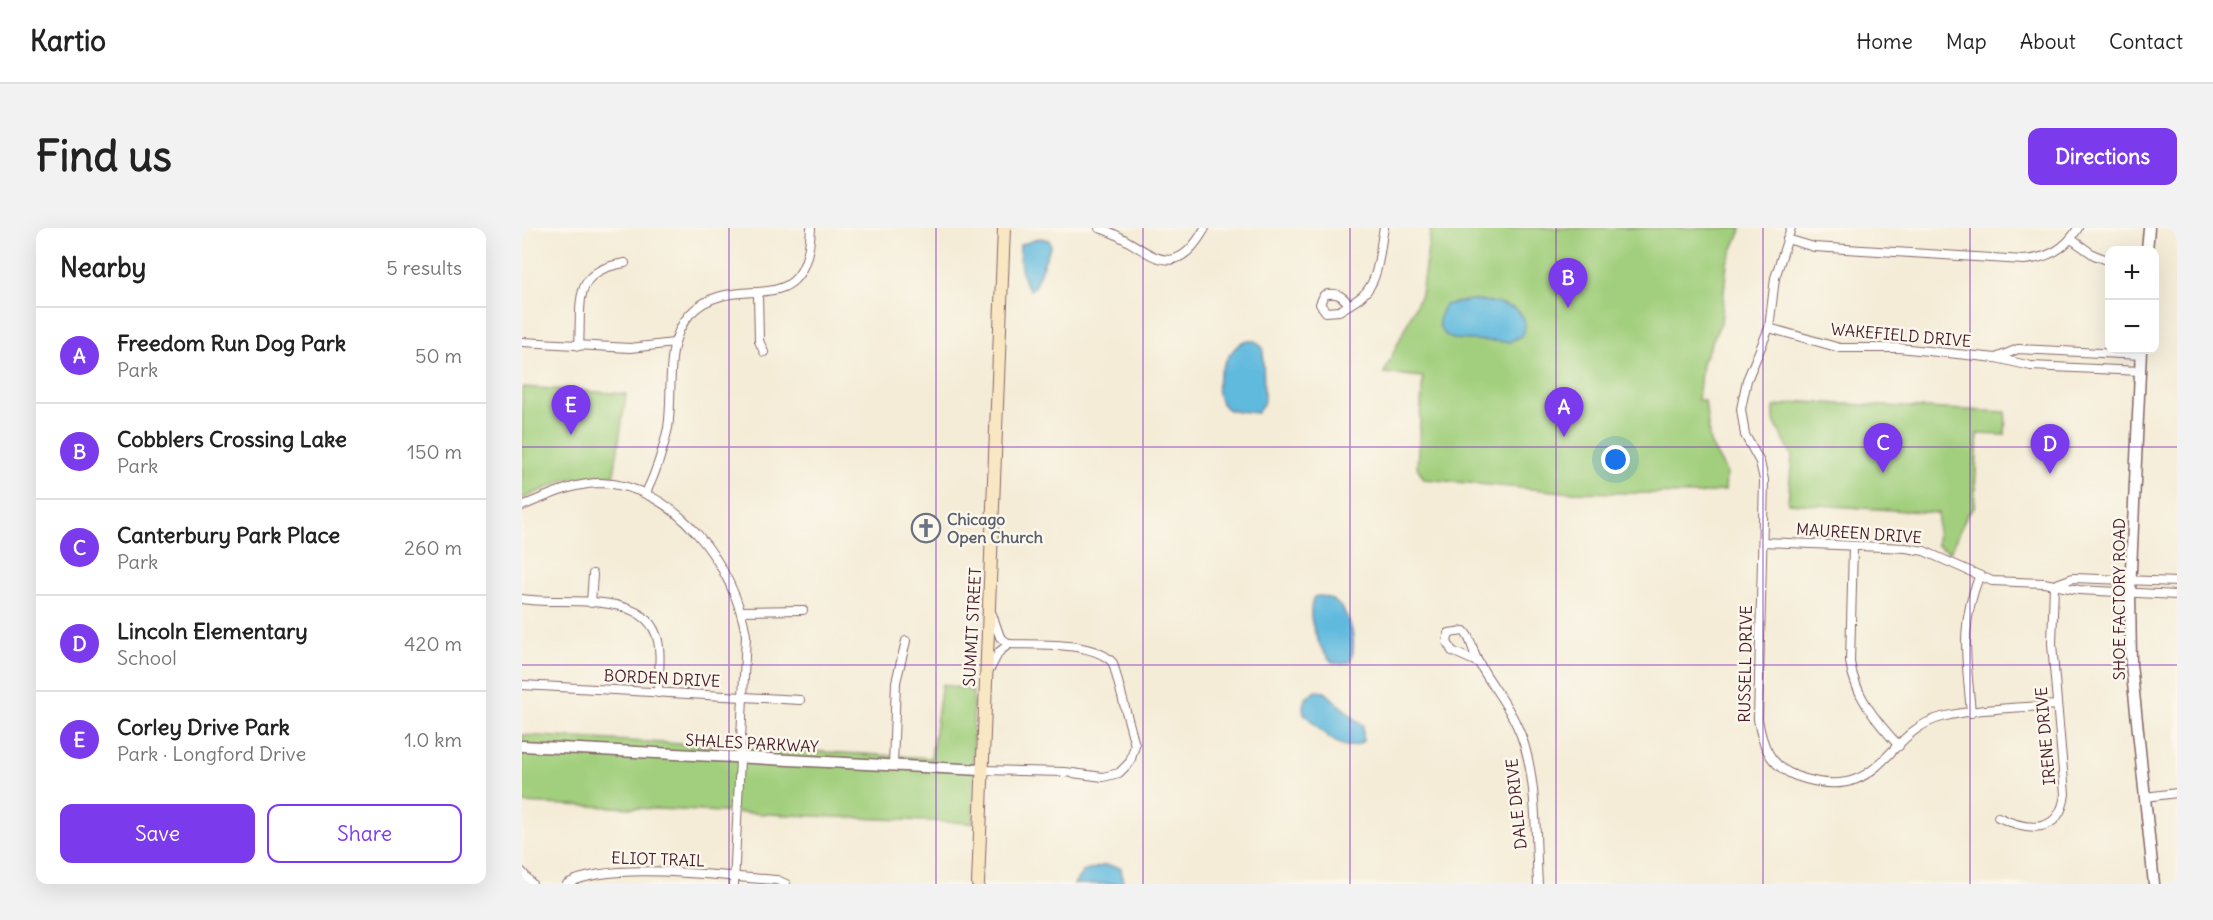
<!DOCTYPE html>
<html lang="en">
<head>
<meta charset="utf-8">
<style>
  :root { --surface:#fff; --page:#f2f2f2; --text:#222; --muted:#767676; --line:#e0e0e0; --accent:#7c3aed }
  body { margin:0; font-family:Delius,sans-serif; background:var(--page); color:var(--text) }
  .controls { position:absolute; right:18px; top:18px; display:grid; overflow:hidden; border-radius:12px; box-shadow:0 6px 24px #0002 }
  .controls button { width:54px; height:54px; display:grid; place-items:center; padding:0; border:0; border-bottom:2px solid var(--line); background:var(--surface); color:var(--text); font:30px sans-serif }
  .you { position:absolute; left:1094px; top:232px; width:21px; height:21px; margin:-15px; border:4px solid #fff; border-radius:50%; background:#1a73e8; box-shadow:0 0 0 9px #1a73e833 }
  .badge { display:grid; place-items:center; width:39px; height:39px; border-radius:50%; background:var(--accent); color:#fff; font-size:20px; font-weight:700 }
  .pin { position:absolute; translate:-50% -50px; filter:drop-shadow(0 2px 3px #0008) }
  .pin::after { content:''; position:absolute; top:32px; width:21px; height:18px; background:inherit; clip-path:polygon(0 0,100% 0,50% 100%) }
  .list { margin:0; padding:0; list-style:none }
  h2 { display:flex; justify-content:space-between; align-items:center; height:78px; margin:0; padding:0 24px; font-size:26px }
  h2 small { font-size:20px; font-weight:400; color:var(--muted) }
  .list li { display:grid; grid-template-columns:39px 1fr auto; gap:18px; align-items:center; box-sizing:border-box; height:96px; padding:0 24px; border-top:2px solid var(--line) }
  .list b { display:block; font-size:22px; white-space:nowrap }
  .list p { margin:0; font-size:20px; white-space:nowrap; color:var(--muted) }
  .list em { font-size:20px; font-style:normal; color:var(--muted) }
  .actions { display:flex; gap:12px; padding:18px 24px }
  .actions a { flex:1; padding:14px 0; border:2px solid var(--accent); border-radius:12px; text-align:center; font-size:21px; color:var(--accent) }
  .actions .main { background:var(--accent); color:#fff }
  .map { position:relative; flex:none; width:1655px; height:656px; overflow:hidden; border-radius:12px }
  header { display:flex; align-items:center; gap:36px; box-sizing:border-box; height:84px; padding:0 30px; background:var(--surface); border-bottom:2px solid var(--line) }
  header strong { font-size:28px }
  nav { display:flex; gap:33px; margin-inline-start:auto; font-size:21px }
  .intro { display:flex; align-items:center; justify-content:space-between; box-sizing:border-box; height:144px; padding:0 36px }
  h1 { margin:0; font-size:42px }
  .button { padding:15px 27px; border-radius:12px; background:var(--accent); color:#fff; font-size:21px; font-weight:700 }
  main { display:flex; gap:36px; padding:0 36px }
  aside { flex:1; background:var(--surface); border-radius:12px; box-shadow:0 6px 24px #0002 }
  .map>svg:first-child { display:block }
  .green { fill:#a2cf7d; stroke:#767754; stroke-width:1.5 }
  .water { fill:#61bade; stroke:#566c84; stroke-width:1.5 }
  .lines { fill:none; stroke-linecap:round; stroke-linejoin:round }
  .minor-casing { stroke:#866767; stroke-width:10 }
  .tertiary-casing { stroke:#866767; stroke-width:13 }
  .secondary-casing { stroke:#866767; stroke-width:14 }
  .minor { stroke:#fff; stroke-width:8 }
  .tertiary { stroke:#fff; stroke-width:10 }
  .secondary { stroke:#f9e7c3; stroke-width:12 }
  .grid { fill:none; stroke:#7b2cbf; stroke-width:1.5; stroke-opacity:0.55 }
  .labels { text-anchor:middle; stroke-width:5; stroke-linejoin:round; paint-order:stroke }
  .street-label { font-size:16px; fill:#4a1f2b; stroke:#fbf7ec }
  .worship-label { font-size:16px; font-weight:bold; fill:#5b616d; stroke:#fbf7ec; text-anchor:start }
</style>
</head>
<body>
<header>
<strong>Kartio</strong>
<nav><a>Home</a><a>Map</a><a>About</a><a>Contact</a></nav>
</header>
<div class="intro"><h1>Find us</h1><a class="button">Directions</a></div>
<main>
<aside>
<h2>Nearby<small>5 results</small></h2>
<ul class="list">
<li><span class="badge">A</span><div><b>Freedom Run Dog Park</b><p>Park</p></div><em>50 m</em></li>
<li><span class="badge">B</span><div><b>Cobblers Crossing Lake</b><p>Park</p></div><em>150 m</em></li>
<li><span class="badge">C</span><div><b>Canterbury Park Place</b><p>Park</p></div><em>260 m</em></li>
<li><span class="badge">D</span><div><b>Lincoln Elementary</b><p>School</p></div><em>420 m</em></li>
<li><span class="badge">E</span><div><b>Corley Drive Park</b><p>Park · Longford Drive</p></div><em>1.0 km</em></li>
</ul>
<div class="actions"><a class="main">Save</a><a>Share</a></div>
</aside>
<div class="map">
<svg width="1655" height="656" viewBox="0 0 1655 656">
  <rect width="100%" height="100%" fill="#fbf7ec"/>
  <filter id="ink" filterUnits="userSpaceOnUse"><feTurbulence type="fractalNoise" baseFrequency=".0167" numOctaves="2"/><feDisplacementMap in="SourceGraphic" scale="12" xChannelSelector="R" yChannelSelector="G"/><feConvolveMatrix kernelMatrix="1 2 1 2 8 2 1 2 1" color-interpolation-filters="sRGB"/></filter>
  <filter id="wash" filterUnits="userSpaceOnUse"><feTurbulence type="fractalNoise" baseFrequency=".008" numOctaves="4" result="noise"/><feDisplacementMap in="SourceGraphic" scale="24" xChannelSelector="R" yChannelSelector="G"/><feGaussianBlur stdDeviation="1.35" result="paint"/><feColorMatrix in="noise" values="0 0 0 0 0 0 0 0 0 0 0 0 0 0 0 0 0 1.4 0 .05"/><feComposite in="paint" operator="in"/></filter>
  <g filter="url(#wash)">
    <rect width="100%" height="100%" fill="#f4ecd7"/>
    <g class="green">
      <path d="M 909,0 L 1220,0 L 1205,34 L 1199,94 L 1180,135 L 1176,172 L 1183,173 L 1188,215 L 1204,244 L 1203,262 L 1176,266 L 1043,264 L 902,251 L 895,239 L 901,149 L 862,145 L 899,66 Z"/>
      <path d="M 0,159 L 104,166 L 92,247 L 45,251 L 0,271 Z"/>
      <path d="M 1279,174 L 1484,184 L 1483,207 L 1456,206 L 1452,280 L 1445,287 L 1428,324 L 1415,317 L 1416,285 L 1266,275 L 1270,228 L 1252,193 L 1252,179 Z"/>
      <path d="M 420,456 L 451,463 L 451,595 L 0,575 L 0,507 L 409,530 Z"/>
    </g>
    <g class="water">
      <path d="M 518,10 L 527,12 L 529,17 L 512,59 L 508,62 C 499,54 497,29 498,17 Z"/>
      <path d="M 949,72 C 971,74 1012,76 1001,107 L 987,114 L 931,111 C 914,104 914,91 923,77 Z"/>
      <path d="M 722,113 L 733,113 L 741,120 L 742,174 L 735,185 L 707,182 C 682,167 703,124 722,113 Z"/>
      <path d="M 797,368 C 825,369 838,411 828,434 L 820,436 L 810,434 C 796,419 783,389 792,369 Z"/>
      <path d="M 795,463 L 803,464 L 841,498 L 841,513 C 822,531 795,499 782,485 C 779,474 785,467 795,463 Z"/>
      <path d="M 583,637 L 599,640 L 601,656 L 552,656 L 561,644 Z"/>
    </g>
  </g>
  <g filter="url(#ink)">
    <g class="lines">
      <g class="minor-casing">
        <g id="minor">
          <path d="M 577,0 C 622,12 647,65 683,0"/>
          <path d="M 1269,0 L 1253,50 L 1247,100 L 1225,152 L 1219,181 L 1223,207 L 1238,234 L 1242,252 L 1236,491 C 1240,517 1248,538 1274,548 C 1361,579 1361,504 1420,489 C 1455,480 1498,480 1534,477"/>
          <path d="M 1265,11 L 1292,19 L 1502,32 C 1526,30 1544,21 1556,0"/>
          <path d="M 1549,11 L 1572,27 L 1588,33"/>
          <path d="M 236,66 L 237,113 L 242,124"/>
          <path d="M 825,74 C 819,66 812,64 802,67 L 798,76 L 804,84 L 817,83 C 825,78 835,73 840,68 C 858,53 857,22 862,0"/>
          <path d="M 1247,100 L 1318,120 L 1377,120 L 1474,130 L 1509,138 L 1618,143"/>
          <path d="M 0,114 L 108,120 L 152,115"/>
          <path d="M 57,118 C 60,73 49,43 103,35"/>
          <path d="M 1474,130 L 1496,121 L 1619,127"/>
          <path d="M 124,265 C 134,244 141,223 146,200 C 152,163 141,115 168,86 C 214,38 284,102 289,0"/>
          <path d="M 0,278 C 25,268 51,255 79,255 C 154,257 213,339 224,407 L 212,656"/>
          <path d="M 1241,314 L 1384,320 L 1402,323 L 1470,353 L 1522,355 L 1557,362 L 1655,367"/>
          <path d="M 1331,318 L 1328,434 C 1333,468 1354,493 1377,518"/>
          <path d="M 1532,357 L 1551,350 L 1655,354"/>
          <path d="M 0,371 C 40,378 125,360 136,413 C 140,430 136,448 136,465"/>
          <path d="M 69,375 L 71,346"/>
          <path d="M 220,383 L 281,382"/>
          <path d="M 955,434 L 930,423 L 925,414 L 927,405 L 942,403 C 951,412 950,425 957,435 C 969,457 985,475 995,498 C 1016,541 1013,608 1016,656"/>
          <path d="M 468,441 L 477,424 L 487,416 L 478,409 L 470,386"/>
          <path d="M 0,457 L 278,472"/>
          <path d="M 1449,485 C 1445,433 1437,399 1457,349"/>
          <path d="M 371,538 L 374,454 L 384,413"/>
          <path d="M 459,542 L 543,544 L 581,549 L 597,545 L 608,534 L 613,517 L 591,435 C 572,413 516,417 487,416"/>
          <path d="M 1623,569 L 1655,565"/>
          <path d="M 1476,589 C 1506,603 1538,607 1543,566 L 1530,416 L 1532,357"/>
          <path d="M 0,644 L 10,656"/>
          <path d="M 45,656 C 90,632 201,649 255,652 L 264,656"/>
        </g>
      </g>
      <g class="tertiary-casing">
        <g id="tertiary">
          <path d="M 1625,22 L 1627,0"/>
          <path d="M 1619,122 L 1608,364 L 1609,436 L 1632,656"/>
          <path d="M 0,518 L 459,542"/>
        </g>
      </g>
      <g class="secondary-casing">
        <path id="secondary" d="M 456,656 L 482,0"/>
      </g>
      <use href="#minor" class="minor"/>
      <use href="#tertiary" class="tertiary"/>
      <use href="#secondary" class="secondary"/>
    </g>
  </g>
  <path class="grid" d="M 207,0 L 207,656M 414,0 L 414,656M 621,0 L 621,656M 828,0 L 828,656M 1034,0 L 1034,656M 1241,0 L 1241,656M 1448,0 L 1448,656M 0,219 L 1655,219M 0,437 L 1655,437"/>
  <defs>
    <g id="church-ring" transform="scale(1.5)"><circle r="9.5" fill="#fbf7ec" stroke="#6b7280" stroke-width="1.5"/><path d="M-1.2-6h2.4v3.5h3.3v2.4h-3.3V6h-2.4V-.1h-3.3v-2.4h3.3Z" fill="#6b7280"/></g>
  </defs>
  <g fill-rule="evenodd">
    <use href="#church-ring" x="404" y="300"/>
  </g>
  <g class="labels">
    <g class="street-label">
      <text transform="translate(1379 107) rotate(5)" y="6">WAKEFIELD DRIVE</text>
      <text transform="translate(1337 305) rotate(4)" y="6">MAUREEN DRIVE</text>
      <text transform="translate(1597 371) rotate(-90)" y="6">SHOE FACTORY ROAD</text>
      <text transform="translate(450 399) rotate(-87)" y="6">SUMMIT STREET</text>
      <text transform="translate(1223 436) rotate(-89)" y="6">RUSSELL DRIVE</text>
      <text transform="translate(140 450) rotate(3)" y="6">BORDEN DRIVE</text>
      <text transform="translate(1523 508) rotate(-95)" y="6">IRENE DRIVE</text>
      <text transform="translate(230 515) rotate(3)" y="6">SHALES PARKWAY</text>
      <text transform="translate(994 576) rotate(-96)" y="6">DALE DRIVE</text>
      <text transform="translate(136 631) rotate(2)" y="6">ELIOT TRAIL</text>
    </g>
    <g class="worship-label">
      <text x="425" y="297">Chicago<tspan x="425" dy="18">Open Church</tspan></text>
    </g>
  </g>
</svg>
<div class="controls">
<button>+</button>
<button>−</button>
</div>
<div class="you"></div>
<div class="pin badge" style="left:1042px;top:209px">A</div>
<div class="pin badge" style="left:1046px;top:80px">B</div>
<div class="pin badge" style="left:1361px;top:245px">C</div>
<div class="pin badge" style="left:1528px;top:246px">D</div>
<div class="pin badge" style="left:49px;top:207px">E</div>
</div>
</main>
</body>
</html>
